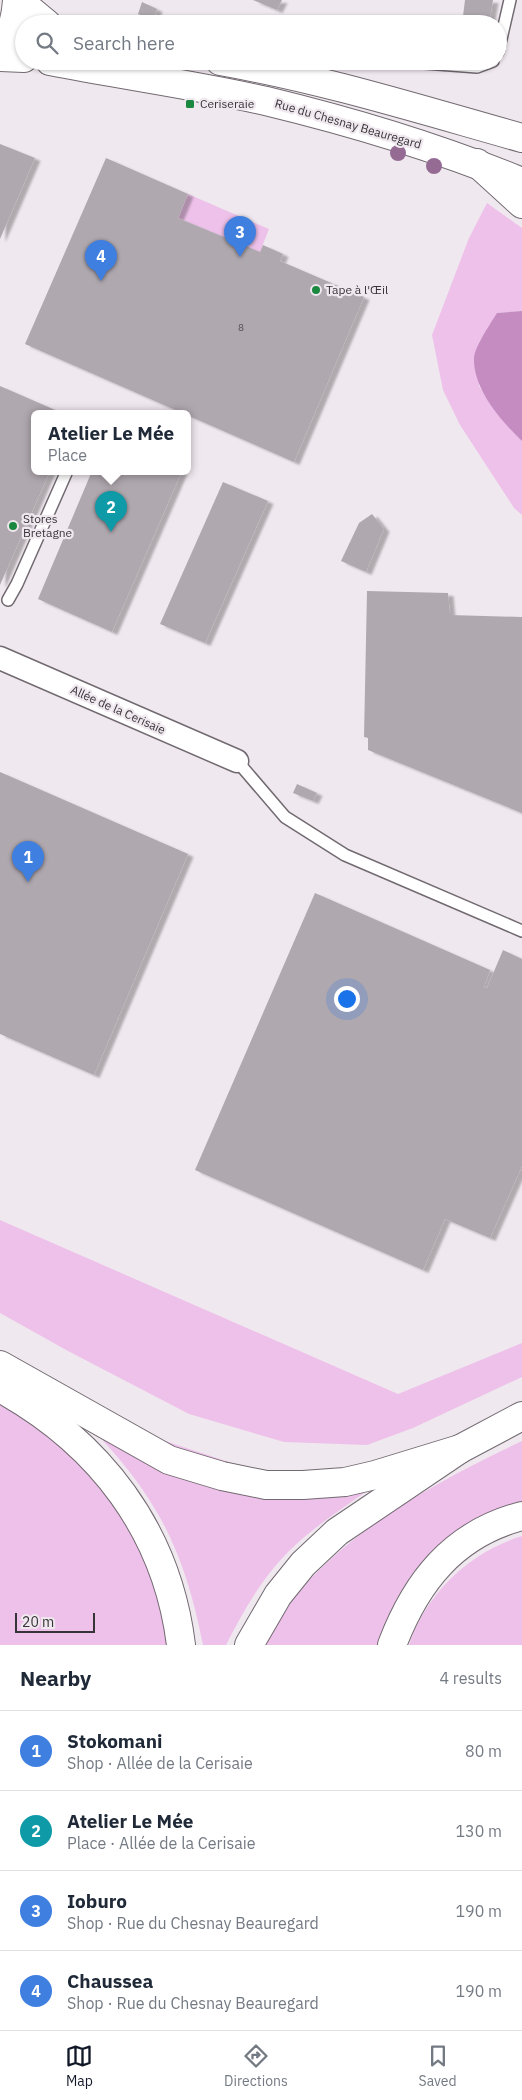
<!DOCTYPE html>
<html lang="en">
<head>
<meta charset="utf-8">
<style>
  :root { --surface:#fff; --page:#f6f6f7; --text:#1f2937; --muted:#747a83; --line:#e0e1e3; --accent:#111827 }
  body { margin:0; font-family:"IBM Plex Sans",sans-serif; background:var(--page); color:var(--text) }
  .scale { position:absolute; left:15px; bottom:12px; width:80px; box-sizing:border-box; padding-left:5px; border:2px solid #373437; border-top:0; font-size:14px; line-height:18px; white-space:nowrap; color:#373437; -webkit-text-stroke:4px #f0e8ef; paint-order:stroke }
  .you { position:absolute; left:346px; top:998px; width:18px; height:18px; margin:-12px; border:4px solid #fff; border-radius:50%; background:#1a73e8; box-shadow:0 0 0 8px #1a73e833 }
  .badge { display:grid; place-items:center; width:32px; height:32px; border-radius:50%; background:var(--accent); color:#fff; font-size:16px; font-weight:700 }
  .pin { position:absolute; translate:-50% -41px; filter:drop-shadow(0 1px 2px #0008) }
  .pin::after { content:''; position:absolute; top:26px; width:18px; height:15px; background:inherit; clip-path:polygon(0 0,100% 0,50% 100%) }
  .popup { position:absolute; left:31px; top:410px; width:160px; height:65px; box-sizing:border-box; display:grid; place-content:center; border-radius:8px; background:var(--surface); filter:drop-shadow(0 1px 4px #0005); font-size:16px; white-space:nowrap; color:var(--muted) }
  .popup b { font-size:19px; color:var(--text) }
  .popup::after { content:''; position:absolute; left:50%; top:100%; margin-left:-10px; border:10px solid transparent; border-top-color:var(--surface) }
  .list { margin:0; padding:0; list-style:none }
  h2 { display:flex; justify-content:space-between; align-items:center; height:65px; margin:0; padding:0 20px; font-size:21px }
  h2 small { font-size:16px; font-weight:400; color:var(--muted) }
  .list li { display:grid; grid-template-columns:32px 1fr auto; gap:15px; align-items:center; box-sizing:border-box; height:80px; padding:0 20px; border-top:1px solid var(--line) }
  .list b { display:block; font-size:19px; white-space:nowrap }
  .list p { margin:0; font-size:16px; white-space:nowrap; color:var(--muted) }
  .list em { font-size:16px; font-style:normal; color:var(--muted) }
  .icon { flex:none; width:28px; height:28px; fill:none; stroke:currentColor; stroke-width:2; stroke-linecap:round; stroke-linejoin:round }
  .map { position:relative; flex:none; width:522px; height:1645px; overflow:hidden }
  .search { position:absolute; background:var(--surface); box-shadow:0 1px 4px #0004; left:15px; right:15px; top:15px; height:55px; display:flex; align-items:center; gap:12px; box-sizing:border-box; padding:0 18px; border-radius:28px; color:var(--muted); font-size:19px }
  .sheet { height:385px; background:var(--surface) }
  nav { display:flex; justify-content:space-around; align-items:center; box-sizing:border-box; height:70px; border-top:1px solid var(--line); background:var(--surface); font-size:14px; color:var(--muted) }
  nav a { display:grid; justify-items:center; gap:2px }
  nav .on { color:var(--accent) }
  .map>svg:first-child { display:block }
  .green { fill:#eec1ea }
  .water { fill:#c48cc0 }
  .building { fill:#b0a8af; filter:url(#shadow) }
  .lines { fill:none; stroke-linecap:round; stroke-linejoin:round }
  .lane-casing { stroke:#726a71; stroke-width:14 }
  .street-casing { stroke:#726a71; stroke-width:25 }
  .secondary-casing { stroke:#726a71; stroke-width:30 }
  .highway-casing { stroke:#726a71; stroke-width:30 }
  .lane { stroke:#fff; stroke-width:11 }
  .street { stroke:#fff; stroke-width:22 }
  .secondary { stroke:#fff; stroke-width:28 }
  .highway { stroke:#fff; stroke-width:28 }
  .tree { fill:#956b94 }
  .poi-dot { fill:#1b883f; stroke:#f0e8ef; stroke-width:2 }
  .labels { text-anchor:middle; stroke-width:4.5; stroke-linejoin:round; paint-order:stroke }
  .number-label { font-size:10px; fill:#555155 }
  .poi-label { font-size:12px; fill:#373437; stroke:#f0e8ef; text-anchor:start }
  .street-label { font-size:12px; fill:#373437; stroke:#f0e8ef }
</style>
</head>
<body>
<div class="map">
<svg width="522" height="1645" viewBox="0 0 522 1645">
  <defs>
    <filter id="shadow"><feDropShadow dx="5.5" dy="3" stdDeviation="1" flood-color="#0004"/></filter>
  </defs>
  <rect width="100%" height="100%" fill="#f0e8ef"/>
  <g class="green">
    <path d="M 188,194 L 269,229 L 260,252 L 178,218 Z"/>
    <path d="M 487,203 L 522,228 L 522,311 L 497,313 L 479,386 L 512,431 L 522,441 L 522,515 L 514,508 L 460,425 L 443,390 L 432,335 L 469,238 Z"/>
    <path d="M 0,1220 L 398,1394 L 522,1343 L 522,1377 L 413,1428 L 367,1445 L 284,1442 L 189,1414 L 68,1351 L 0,1313 Z"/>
    <path d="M 0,1400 L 61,1444 L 113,1503 L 146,1559 L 156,1590 L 168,1645 L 0,1645 Z"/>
    <path d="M 85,1422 L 144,1434 L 244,1467 L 367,1491 C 340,1510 311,1529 288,1552 C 261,1579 243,1612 226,1645 L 203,1645 C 184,1548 155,1492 85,1422 Z"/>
    <path d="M 522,1441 L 522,1504 C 504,1511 484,1516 468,1524 C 423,1547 392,1599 377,1645 L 262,1645 C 271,1631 279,1616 289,1603 C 350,1528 436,1482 522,1441 Z"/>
    <path d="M 522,1536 L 522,1645 L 409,1645 C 426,1593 470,1552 522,1536 Z"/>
  </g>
  <path class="water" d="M 522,311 L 522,441 C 501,421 473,389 474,358 C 475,346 491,323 497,313 Z"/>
  <g class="building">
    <path d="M 253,0 L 282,0 L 277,10 Z"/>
    <path d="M 465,0 L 493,0 L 489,24 L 462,24 Z"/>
    <path d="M 142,2 L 157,9 L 153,21 L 138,14 Z"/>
    <path d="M 0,144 L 35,158 L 0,239 Z"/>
    <path d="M 106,158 L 188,194 L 178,218 L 260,252 L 263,245 L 283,254 L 280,261 L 364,297 L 294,462 L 25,344 Z"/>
    <path d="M 0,386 L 62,413 L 35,413 L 35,471 L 50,471 L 0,585 Z"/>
    <path d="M 92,471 L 182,471 L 112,632 L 38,599 Z"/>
    <path d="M 223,482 L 268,501 L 205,643 L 160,624 Z"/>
    <path d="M 372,514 L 384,529 L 366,572 L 341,561 L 359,523 Z"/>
    <path d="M 367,591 L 448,593 L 450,615 L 522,617 L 522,813 L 368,750 L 368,738 L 364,737 Z"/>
    <path d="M 0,772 L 188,854 L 94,1075 L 0,1034 Z"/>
    <path d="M 297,784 L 317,793 L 313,801 L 293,793 Z"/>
    <path d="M 315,893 L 490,970 L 484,987 L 487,988 L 503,950 L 522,959 L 522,1166 L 490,1238 L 445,1219 L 423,1270 L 195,1170 Z"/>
  </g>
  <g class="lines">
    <g class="lane-casing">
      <g id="lane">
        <path d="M 498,52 L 510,0"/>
        <path d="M 398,61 L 477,67 L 493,61"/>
        <path d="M 8,600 L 17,584 L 67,471"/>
        <path d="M 237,761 L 285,817 L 345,855 L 522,931"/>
      </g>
    </g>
    <g class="street-casing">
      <path id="street" d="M 0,658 L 237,761"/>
    </g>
    <g class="secondary-casing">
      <g id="secondary">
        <path d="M 18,0 L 47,24"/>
        <path d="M 0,49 C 12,35 16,17 17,0"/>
        <path d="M 0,57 L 24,58"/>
        <path d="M 50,61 C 122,75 195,85 266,101 C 353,122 439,148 522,182"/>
        <path d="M 220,61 C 323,79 422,110 522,138"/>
      </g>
    </g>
    <g class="highway-casing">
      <g id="highway">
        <path d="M 477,163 L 522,204"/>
        <path d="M 0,1365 L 169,1460 L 222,1476 L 266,1485 L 303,1485 L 345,1482 L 375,1475 L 460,1449"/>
        <path d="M 0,1388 C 100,1443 167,1531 181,1645"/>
        <path d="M 249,1645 L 278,1595 L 303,1564 L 337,1532 L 460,1449 L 522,1416"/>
        <path d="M 392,1645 C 416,1582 453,1534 522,1516"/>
      </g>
    </g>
    <use href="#lane" class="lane"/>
    <use href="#street" class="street"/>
    <use href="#secondary" class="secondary"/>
    <use href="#highway" class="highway"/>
  </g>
  <g class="tree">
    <circle cx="398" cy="153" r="8"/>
    <circle cx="434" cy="166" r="8"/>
  </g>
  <g class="poi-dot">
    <rect x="185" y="99" width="10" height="10" rx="2.5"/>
    <circle cx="316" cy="290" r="5"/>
    <circle cx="13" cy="526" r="5"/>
  </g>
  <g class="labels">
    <g class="number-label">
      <text x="241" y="331">8</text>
    </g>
    <g class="poi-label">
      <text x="200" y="108">Ceriseraie</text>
      <text x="326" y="294">Tape à l'Œil</text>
      <text x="23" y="523">Stores<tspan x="23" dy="14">Bretagne</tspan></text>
    </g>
    <g class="street-label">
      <text transform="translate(348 124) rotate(16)" y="4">Rue du Chesnay Beauregard</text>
      <text transform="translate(118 710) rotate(24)" y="4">Allée de la Cerisaie</text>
    </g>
  </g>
</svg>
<div class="scale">20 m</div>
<div class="you"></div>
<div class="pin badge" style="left:28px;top:882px;background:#3f7fe0">1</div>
<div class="pin badge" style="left:111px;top:532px;background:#0f9aa8">2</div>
<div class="popup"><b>Atelier Le Mée</b>Place</div>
<div class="pin badge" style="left:240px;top:257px;background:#3f7fe0">3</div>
<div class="pin badge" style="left:101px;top:281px;background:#3f7fe0">4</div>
<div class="search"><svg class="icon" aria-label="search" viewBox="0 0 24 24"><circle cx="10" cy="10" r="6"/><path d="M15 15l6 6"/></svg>Search here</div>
</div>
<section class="sheet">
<h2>Nearby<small>4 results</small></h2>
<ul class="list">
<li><span class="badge" style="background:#3f7fe0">1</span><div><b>Stokomani</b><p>Shop · Allée de la Cerisaie</p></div><em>80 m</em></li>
<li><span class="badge" style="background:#0f9aa8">2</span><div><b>Atelier Le Mée</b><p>Place · Allée de la Cerisaie</p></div><em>130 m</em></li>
<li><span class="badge" style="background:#3f7fe0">3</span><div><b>Ioburo</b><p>Shop · Rue du Chesnay Beauregard</p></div><em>190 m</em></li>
<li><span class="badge" style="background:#3f7fe0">4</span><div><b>Chaussea</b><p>Shop · Rue du Chesnay Beauregard</p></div><em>190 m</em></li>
</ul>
</section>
<nav>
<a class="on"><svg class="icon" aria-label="map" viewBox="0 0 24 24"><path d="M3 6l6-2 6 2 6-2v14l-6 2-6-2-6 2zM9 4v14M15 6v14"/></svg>Map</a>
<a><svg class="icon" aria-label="directions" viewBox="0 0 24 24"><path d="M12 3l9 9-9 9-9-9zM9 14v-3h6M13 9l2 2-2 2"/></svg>Directions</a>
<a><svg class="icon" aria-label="saved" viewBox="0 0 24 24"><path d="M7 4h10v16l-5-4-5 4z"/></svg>Saved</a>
</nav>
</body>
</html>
